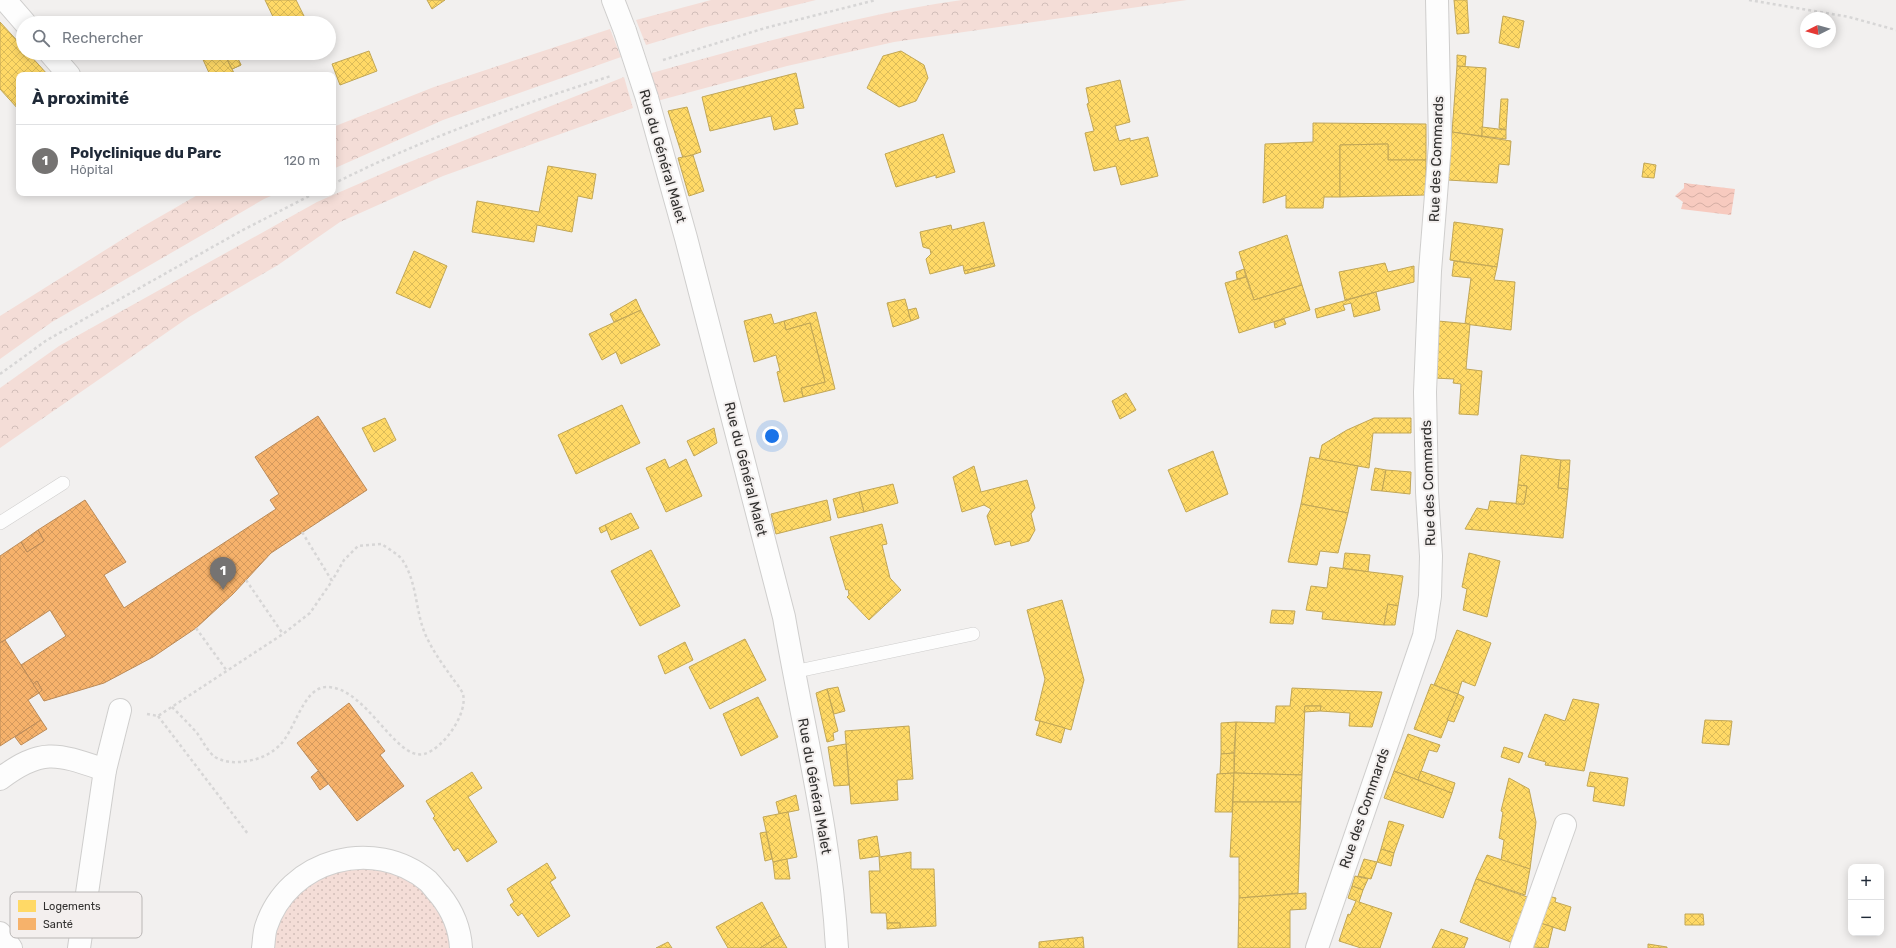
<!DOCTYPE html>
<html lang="fr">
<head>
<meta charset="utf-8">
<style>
  :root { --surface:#fff; --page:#f6f6f7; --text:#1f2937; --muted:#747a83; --line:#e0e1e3; --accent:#757372 }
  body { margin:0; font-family:Rubik,sans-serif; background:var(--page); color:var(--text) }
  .controls { position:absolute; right:12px; bottom:12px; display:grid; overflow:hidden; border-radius:8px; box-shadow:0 2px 10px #0003 }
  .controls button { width:36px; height:36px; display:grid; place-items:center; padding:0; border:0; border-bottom:1px solid var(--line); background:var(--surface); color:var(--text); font:20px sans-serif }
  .compass { position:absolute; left:1800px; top:12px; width:36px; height:36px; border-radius:50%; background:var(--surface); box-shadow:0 2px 10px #0003; rotate:264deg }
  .you { position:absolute; left:772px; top:436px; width:14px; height:14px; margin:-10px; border:3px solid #fff; border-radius:50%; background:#1a73e8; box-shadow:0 0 0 6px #1a73e833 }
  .badge { display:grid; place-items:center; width:26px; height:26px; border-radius:50%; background:var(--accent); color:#fff; font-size:13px; font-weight:700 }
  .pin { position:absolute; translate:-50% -33px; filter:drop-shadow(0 1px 2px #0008) }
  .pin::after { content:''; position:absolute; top:21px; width:14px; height:12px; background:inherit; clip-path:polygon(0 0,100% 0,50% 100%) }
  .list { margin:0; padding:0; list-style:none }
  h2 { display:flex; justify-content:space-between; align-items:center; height:52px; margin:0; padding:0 16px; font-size:17px }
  h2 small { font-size:13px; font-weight:400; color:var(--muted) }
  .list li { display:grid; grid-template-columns:26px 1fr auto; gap:12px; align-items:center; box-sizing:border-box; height:72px; padding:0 16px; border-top:1px solid var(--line) }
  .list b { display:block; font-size:15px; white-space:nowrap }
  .list p { margin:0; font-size:13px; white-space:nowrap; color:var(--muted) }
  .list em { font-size:13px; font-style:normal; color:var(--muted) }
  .icon { flex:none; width:22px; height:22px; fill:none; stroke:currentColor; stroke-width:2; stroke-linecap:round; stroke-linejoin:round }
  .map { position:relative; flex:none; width:1896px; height:948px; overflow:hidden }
  .search { position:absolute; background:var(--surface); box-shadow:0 2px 10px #0003; left:16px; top:16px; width:320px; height:44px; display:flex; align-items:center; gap:10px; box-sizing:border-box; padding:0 14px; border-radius:22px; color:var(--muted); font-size:15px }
  .panel { position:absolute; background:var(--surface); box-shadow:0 2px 10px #0003; left:16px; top:72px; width:320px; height:124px; border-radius:8px }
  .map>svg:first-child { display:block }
  .grass { fill:url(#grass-dots) }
  .forest { fill:url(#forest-crowns) }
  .water { fill:url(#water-waves) }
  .homes { fill:url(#homes-cross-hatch); stroke:#c1a656 }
  .health { fill:url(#health-cross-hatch); stroke:#bb8b59 }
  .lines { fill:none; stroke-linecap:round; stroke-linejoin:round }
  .lane-casing { stroke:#cfcecd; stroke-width:14 }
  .street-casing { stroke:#cfcecd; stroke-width:24 }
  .secondary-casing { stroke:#cfcecd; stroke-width:24 }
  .path { stroke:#d7d6d6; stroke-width:2.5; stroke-dasharray:3 3; stroke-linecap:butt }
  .lane { stroke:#fdfdfd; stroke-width:13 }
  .street { stroke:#fdfdfd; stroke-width:22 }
  .secondary { stroke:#fdfdfd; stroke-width:22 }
  .street-bridge-casing { stroke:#cfcecd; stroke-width:24; stroke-linecap:butt }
  .street-bridge { stroke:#fdfdfd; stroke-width:22 }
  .labels { text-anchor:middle; stroke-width:4; stroke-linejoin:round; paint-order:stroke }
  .street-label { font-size:14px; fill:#31302f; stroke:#f3efee }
  .key { fill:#f3efee; stroke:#b9b6b5; stroke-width:1 }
  .key-label { font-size:11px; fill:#31302f }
</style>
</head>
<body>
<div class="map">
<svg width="1896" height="948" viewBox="0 0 1896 948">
  <defs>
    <pattern id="grass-dots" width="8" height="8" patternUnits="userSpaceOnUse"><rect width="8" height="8" fill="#f4ddd7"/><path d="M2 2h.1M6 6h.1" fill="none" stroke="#d2beb9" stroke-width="1.8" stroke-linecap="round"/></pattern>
    <pattern id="forest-crowns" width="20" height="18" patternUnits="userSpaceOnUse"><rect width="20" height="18" fill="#f4ddd7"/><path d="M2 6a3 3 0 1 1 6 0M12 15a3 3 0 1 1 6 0" fill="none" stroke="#d2beb9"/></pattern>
    <pattern id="water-waves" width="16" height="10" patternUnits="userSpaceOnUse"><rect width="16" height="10" fill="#f7cabf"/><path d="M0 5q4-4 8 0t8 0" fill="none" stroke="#d4aea4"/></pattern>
    <pattern id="homes-cross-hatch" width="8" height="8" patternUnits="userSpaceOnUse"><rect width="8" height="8" fill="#ffd966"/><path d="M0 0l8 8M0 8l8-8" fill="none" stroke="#dbbb59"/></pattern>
    <pattern id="health-cross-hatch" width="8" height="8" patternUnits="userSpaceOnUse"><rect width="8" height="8" fill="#f6b26b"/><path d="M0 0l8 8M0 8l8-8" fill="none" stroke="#d3995d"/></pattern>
  </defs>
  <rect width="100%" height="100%" fill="#f2f0ef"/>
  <path class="grass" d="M 335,860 L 428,881 L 461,948 L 263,948 L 281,897 Z"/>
  <g class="forest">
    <path d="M 711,0 L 816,0 L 706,27 L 646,45 L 636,20 Z"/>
    <path d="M 962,0 L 1187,0 L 894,42 L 787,66 L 657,101 L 648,74 C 751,46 855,15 962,0 Z"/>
    <path d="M 610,29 L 621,57 L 443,120 L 333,169 L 333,127 L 434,87 Z"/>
    <path d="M 624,77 L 633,108 L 443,176 L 340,222 L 278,265 L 189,317 L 0,448 L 0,388 L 59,346 L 317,202 L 402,165 Z"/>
    <path d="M 201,193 L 278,193 L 264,199 L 52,322 L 0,359 L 0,316 L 142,227 Z"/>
  </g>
  <path class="water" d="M 1684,183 L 1735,189 L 1731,215 L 1681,209 L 1683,202 L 1675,196 L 1684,188 Z"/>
  <g class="homes">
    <path d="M 265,0 L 296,0 L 305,18 L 296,23 L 276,23 Z"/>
    <path d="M 427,0 L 445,0 L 432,9 Z"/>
    <path d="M 1454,0 L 1467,0 L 1469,33 L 1457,34 Z"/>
    <path d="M 1503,16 L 1524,21 L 1519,48 L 1499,43 Z"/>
    <path d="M 0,22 L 23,47 L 23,53 L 28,53 L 48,75 L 19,75 L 19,110 L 0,89 Z"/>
    <path d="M 369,51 L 377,71 L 340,85 L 332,64 Z"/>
    <path d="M 901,51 L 924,65 L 928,78 L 916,101 L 899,107 L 867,88 L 883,56 Z"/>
    <path d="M 200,53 L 224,53 L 235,75 L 210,75 Z"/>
    <path d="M 224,53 L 235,53 L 241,65 L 232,69 Z"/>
    <path d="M 224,53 L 235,53 L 241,65 L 232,69 Z"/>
    <path d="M 1457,55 L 1466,56 L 1465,67 L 1457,66 Z"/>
    <path d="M 1457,66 L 1486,68 L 1482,136 L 1452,132 Z"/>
    <path d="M 796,73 L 804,108 L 794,109 L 798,124 L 774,130 L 771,116 L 710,131 L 702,97 Z"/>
    <path d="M 1120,80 L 1130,122 L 1115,126 L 1119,141 L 1130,138 L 1130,141 L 1148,137 L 1158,176 L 1121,185 L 1116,166 L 1094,171 L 1085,133 L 1094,131 L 1087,104 L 1089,103 L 1086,88 Z"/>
    <path d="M 1501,99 L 1508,99 L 1506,130 L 1499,128 Z"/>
    <path d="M 687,107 L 701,152 L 683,158 L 668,111 Z"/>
    <path d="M 1313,123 L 1426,124 L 1426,160 L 1388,160 L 1388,144 L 1340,145 L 1340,197 L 1324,197 L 1323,208 L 1286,208 L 1286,195 L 1263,203 L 1265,144 L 1313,142 Z"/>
    <path d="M 1482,127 L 1506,130 L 1506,139 L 1482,136 Z"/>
    <path d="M 1452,132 L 1511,141 L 1509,165 L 1499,164 L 1497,183 L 1448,180 Z"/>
    <path d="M 943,134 L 955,172 L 936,178 L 936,175 L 896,187 L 885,154 Z"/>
    <path d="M 1388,144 L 1388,160 L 1426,160 L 1426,195 L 1340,197 L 1340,145 Z"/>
    <path d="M 693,155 L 704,191 L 689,196 L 678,158 Z"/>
    <path d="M 1644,163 L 1656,165 L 1654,178 L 1642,177 Z"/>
    <path d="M 548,166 L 596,174 L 592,199 L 578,196 L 572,232 L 537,225 L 534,242 L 472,232 L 477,201 L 539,212 Z"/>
    <path d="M 984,222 L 994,263 L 964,271 L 963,265 L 930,274 L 926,259 L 931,254 L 930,249 L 923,247 L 920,232 L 951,225 L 952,230 Z"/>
    <path d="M 1454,222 L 1503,229 L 1497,267 L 1450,260 Z"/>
    <path d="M 1287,235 L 1302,285 L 1254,300 L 1239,252 Z"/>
    <path d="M 414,251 L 447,266 L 430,308 L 396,293 Z"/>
    <path d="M 1454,261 L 1497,267 L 1494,280 L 1515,282 L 1511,330 L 1465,324 L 1471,278 L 1452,276 Z"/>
    <path d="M 994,263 L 995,266 L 965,274 L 964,271 Z"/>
    <path d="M 1385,263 L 1388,272 L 1414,266 L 1414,282 L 1345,300 L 1339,272 Z"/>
    <path d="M 1244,269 L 1246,277 L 1237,279 L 1236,272 Z"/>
    <path d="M 1246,277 L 1254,300 L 1302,285 L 1310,310 L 1239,333 L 1225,283 Z"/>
    <path d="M 1376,292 L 1380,310 L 1354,317 L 1351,303 L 1343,305 L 1345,310 L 1317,318 L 1315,309 Z"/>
    <path d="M 636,299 L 641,310 L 614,322 L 610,314 Z"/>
    <path d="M 905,299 L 911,321 L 893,327 L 887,303 Z"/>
    <path d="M 916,308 L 919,318 L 911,321 L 908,310 Z"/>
    <path d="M 641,310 L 660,345 L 621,364 L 616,352 L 602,360 L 589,334 Z"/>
    <path d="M 816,312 L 835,389 L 803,397 L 801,388 L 825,382 L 810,323 L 786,330 L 784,321 Z"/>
    <path d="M 771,314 L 774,324 L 784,321 L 786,330 L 810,323 L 825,382 L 801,388 L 803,397 L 784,402 L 777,372 L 780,371 L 776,355 L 754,362 L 744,321 Z"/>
    <path d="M 1284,319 L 1286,324 L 1275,328 L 1274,322 Z"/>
    <path d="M 1438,321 L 1470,324 L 1466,369 L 1482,371 L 1478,415 L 1459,414 L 1461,384 L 1453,383 L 1454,379 L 1434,378 Z"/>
    <path d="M 1126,393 L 1136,410 L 1120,419 L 1112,401 Z"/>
    <path d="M 622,405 L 640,443 L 576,474 L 558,435 Z"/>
    <path d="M 385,418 L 396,440 L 374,452 L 362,428 Z"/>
    <path d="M 1374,418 L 1411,418 L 1411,433 L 1373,433 L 1369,468 L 1319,459 L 1322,445 L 1347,430 Z"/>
    <path d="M 714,428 L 717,443 L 694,456 L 687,441 Z"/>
    <path d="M 1213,451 L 1228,494 L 1186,512 L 1168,470 Z"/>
    <path d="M 1521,455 L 1561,460 L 1558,488 L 1568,489 L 1563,538 L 1465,529 L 1477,508 L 1488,510 L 1490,501 L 1524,504 L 1527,486 L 1518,485 Z"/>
    <path d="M 1310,457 L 1358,466 L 1348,513 L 1301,504 Z"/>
    <path d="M 665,459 L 669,468 L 686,459 L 702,496 L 666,512 L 646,468 Z"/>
    <path d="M 1561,460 L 1570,460 L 1568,489 L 1558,488 Z"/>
    <path d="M 974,466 L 981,492 L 1027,480 L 1035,508 L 1031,514 L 1035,530 L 1029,541 L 1011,546 L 1010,541 L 995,545 L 987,516 L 991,509 L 984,505 L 962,512 L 953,477 Z"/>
    <path d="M 1375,468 L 1386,470 L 1382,491 L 1371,490 Z"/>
    <path d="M 1386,470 L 1411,472 L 1410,494 L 1382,491 Z"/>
    <path d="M 893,484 L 898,503 L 864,512 L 859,492 Z"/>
    <path d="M 1518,485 L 1527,486 L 1524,504 L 1516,504 Z"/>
    <path d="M 859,492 L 864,512 L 838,518 L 833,499 Z"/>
    <path d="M 827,500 L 831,520 L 776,534 L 771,514 Z"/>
    <path d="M 1301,504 L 1348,513 L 1338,553 L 1320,551 L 1317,565 L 1288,562 Z"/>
    <path d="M 631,513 L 639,528 L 611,540 L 605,525 Z"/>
    <path d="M 882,524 L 887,544 L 882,545 L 890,578 L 901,590 L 869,620 L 847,597 L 849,595 L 848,589 L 846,590 L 830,537 Z"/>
    <path d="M 605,525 L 607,530 L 601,533 L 599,528 Z"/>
    <path d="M 651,550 L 680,606 L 640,626 L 611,571 Z"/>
    <path d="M 1345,553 L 1370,555 L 1368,572 L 1343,568 Z"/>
    <path d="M 1469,553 L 1500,561 L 1487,617 L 1463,610 L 1467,589 L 1462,587 Z"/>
    <path d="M 1330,567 L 1403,576 L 1398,606 L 1388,604 L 1384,625 L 1322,619 L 1323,612 L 1306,610 L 1311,586 L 1327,588 Z"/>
    <path d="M 1062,600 L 1084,680 L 1071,730 L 1035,720 L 1045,679 L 1027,610 Z"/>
    <path d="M 1388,604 L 1398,606 L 1395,625 L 1384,625 Z"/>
    <path d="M 1272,610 L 1295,611 L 1293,624 L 1270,623 Z"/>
    <path d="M 1457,630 L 1491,643 L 1475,686 L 1462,681 L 1458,694 L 1434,685 Z"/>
    <path d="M 745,639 L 766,680 L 710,709 L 689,667 Z"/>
    <path d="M 685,642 L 693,660 L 665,674 L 658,656 Z"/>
    <path d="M 1431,684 L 1458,694 L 1441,738 L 1414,729 Z"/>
    <path d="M 838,687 L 845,711 L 834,714 L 827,689 Z"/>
    <path d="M 1292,688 L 1382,692 L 1372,727 L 1349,726 L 1350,713 L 1320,711 L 1321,706 L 1305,706 L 1302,775 L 1234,773 L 1236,722 L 1275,723 L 1276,706 L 1290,706 Z"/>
    <path d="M 827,689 L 838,731 L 833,733 L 834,740 L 827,742 L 816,693 Z"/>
    <path d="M 1458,694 L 1464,697 L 1454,722 L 1447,720 Z"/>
    <path d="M 758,697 L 778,737 L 741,756 L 723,714 Z"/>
    <path d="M 1573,699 L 1599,704 L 1584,771 L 1545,765 L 1546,762 L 1528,757 L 1545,714 L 1565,721 Z"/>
    <path d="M 1305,706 L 1321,706 L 1320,711 L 1304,712 Z"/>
    <path d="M 1705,720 L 1732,721 L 1729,745 L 1702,743 Z"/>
    <path d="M 1040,721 L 1065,728 L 1061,743 L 1036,735 Z"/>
    <path d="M 1236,722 L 1234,753 L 1221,754 L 1221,723 Z"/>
    <path d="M 909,726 L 913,779 L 897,780 L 898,800 L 851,804 L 845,731 Z"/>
    <path d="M 1408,734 L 1440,745 L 1437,752 L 1429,750 L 1418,780 L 1394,771 Z"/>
    <path d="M 846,744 L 849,785 L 834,786 L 828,747 Z"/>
    <path d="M 1504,747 L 1523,753 L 1519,763 L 1501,757 Z"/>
    <path d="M 1234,753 L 1234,773 L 1220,774 L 1221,754 Z"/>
    <path d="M 1394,771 L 1452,793 L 1443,818 L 1384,798 Z"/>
    <path d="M 1421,771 L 1455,783 L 1452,793 L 1418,780 Z"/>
    <path d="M 472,772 L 482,788 L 468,797 L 497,842 L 467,862 L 458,848 L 454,851 L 433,818 L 435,816 L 426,801 Z"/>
    <path d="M 1590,772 L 1628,778 L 1624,806 L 1593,801 L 1595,787 L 1587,786 Z"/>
    <path d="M 1234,773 L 1232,812 L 1215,812 L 1217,774 Z"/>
    <path d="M 1234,773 L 1302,775 L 1301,802 L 1233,802 Z"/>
    <path d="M 1509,778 L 1529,789 L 1536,822 L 1530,869 L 1501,861 L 1504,840 L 1499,838 L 1503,812 L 1501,811 Z"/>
    <path d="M 796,795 L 799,810 L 779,814 L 776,802 Z"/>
    <path d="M 1233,802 L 1301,802 L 1298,893 L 1239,898 L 1239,857 L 1230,857 Z"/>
    <path d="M 788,812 L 797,857 L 773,862 L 763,817 Z"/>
    <path d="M 1389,821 L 1404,825 L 1394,853 L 1381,849 Z"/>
    <path d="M 766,832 L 772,859 L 765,861 L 760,833 Z"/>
    <path d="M 877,836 L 880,856 L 860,859 L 858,840 Z"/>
    <path d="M 1381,849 L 1394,853 L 1391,866 L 1377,862 Z"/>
    <path d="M 911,852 L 911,869 L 934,869 L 936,926 L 900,928 L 900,923 L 887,923 L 886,913 L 871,913 L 869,871 L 880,871 L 879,857 Z"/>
    <path d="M 1487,855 L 1530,869 L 1525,895 L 1476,879 Z"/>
    <path d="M 787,859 L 790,879 L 775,879 L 773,862 Z"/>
    <path d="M 1364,859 L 1377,862 L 1371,879 L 1358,876 Z"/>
    <path d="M 547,863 L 556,878 L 550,882 L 570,916 L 538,937 L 522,913 L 518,916 L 510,905 L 514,902 L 507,889 Z"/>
    <path d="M 1355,876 L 1368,879 L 1363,890 L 1352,886 Z"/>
    <path d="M 1476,879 L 1533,899 L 1518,945 L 1460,922 Z"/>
    <path d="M 1352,886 L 1363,890 L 1359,902 L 1392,913 L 1380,948 L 1361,948 L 1339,941 L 1348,914 L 1350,915 L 1356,901 L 1348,898 Z"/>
    <path d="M 1306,893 L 1306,909 L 1290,910 L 1290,948 L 1238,948 L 1239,898 Z"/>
    <path d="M 1548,896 L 1556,898 L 1555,902 L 1571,907 L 1565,931 L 1540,923 Z"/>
    <path d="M 762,902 L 780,936 L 760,948 L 728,948 L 716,927 Z"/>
    <path d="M 1685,914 L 1703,914 L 1704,925 L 1685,925 Z"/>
    <path d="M 887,923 L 900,923 L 900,928 L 887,929 Z"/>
    <path d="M 1540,923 L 1553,927 L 1548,948 L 1533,947 Z"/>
    <path d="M 1441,929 L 1468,938 L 1464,948 L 1432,948 Z"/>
    <path d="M 780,936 L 787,948 L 760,948 Z"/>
    <path d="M 1083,937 L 1084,948 L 1039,948 L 1039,942 Z"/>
    <path d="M 668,942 L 672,948 L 656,948 Z"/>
    <path d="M 1648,944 L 1667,947 L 1667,948 L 1648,948 Z"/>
  </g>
  <g class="health">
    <path d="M 318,416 L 367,490 L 271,553 L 233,594 L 196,628 L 153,657 L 104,683 L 44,701 L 39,693 L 42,690 L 37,681 L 33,684 L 21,665 L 66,636 L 50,610 L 0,643 L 0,556 L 21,542 L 27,552 L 44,541 L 38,530 L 85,500 L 126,562 L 104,575 L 124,608 L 276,509 L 270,500 L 279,494 L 255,457 Z"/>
    <path d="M 38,530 L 44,541 L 27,552 L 21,542 Z"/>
    <path d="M 5,640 L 39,693 L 28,700 L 41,720 L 0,746 L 0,643 Z"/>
    <path d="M 37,681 L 42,690 L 39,693 L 33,684 Z"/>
    <path d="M 349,703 L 385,751 L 380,755 L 404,786 L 357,821 L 297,743 Z"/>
    <path d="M 41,720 L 47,729 L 21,745 L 15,737 Z"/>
    <path d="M 318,771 L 328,784 L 320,790 L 311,777 Z"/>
  </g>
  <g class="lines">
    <g class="lane-casing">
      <g id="lane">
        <path d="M 0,523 L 63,483"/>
        <path d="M 793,672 L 973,634"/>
      </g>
    </g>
    <g class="street-casing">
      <g id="street">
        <path d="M 5,0 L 25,23"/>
        <path d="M 613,0 L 625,31"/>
        <path d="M 50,53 L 69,75"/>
        <path d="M 647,98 L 686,238 L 784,617 C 803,728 831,836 837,948"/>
        <path d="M 0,779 C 42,747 58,754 105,770"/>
        <path d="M 0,933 L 11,948"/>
        <path d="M 79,948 L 105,770 L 120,710"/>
        <path d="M 263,948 C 264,941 264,933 266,927 C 288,859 374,836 428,881 C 432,885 436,891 440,895 C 452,910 460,929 461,948"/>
        <path d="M 1521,948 L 1565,825"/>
      </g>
    </g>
    <g class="secondary-casing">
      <path id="secondary" d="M 1317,948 L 1424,636 L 1430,596 L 1431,556 L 1427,492 L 1425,392 L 1430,271 L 1440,144 L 1437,0"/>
    </g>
    <g class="path">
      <path d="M 1749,0 L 1849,17 L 1896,30"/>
      <path d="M 663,60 L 765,28 L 876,0"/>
      <path d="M 333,184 C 422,139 516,106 611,76"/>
      <path d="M 0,374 L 47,340 L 241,231 L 315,193"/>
      <path d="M 246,580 L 283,634"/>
      <path d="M 196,628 L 227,671"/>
      <path d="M 172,707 C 180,715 189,724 197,733 C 202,740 208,752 215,757 C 226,763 236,763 247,761 C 260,759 269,755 279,746 C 295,731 303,688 326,687 C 366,686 395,761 424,754 C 443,749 468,714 463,694 C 461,689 456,683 453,679 C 444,666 434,653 427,638 C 415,614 418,584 403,561 C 399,554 388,549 382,544 L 358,546 L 344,560 L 332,581"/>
      <path d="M 147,714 L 158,716 L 283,634 L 310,613 L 332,581 L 302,532"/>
      <path d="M 158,716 L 248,834"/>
    </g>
    <use href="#lane" class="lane"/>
    <use href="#street" class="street"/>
    <use href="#secondary" class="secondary"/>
    <g class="street-bridge-casing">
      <path id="street-bridge" d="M 625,31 L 647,98"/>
    </g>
    <use href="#street-bridge" class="street-bridge"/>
  </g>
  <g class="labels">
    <g class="street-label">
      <text transform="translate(663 156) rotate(74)" y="5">Rue du Général Malet</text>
      <text transform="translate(1436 159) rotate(-88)" y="5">Rue des Commards</text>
      <text transform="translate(746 469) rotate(76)" y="5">Rue du Général Malet</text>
      <text transform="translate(1428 483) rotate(-92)" y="5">Rue des Commards</text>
      <text transform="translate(815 786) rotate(80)" y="5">Rue du Général Malet</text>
      <text transform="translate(1364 808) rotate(-71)" y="5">Rue des Commards</text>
    </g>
  </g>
  <rect x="10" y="892" width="132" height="46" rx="6" class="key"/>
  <rect x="18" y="900" width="18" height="12" fill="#ffd966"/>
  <rect x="18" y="918" width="18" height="12" fill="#f6b26b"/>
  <g class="key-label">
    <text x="43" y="910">Logements</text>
    <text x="43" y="928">Santé</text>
  </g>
</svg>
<div class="controls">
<button>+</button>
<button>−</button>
</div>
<svg class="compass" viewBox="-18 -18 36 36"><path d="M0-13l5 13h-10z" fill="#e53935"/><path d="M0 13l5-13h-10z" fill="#747a83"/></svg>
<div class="you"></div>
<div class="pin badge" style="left:223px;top:590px">1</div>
<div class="search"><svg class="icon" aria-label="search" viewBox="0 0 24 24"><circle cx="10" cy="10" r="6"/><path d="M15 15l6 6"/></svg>Rechercher</div>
<section class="panel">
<h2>À proximité<small></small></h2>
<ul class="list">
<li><span class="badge">1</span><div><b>Polyclinique du Parc</b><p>Hôpital</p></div><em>120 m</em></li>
</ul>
</section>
</div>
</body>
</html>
